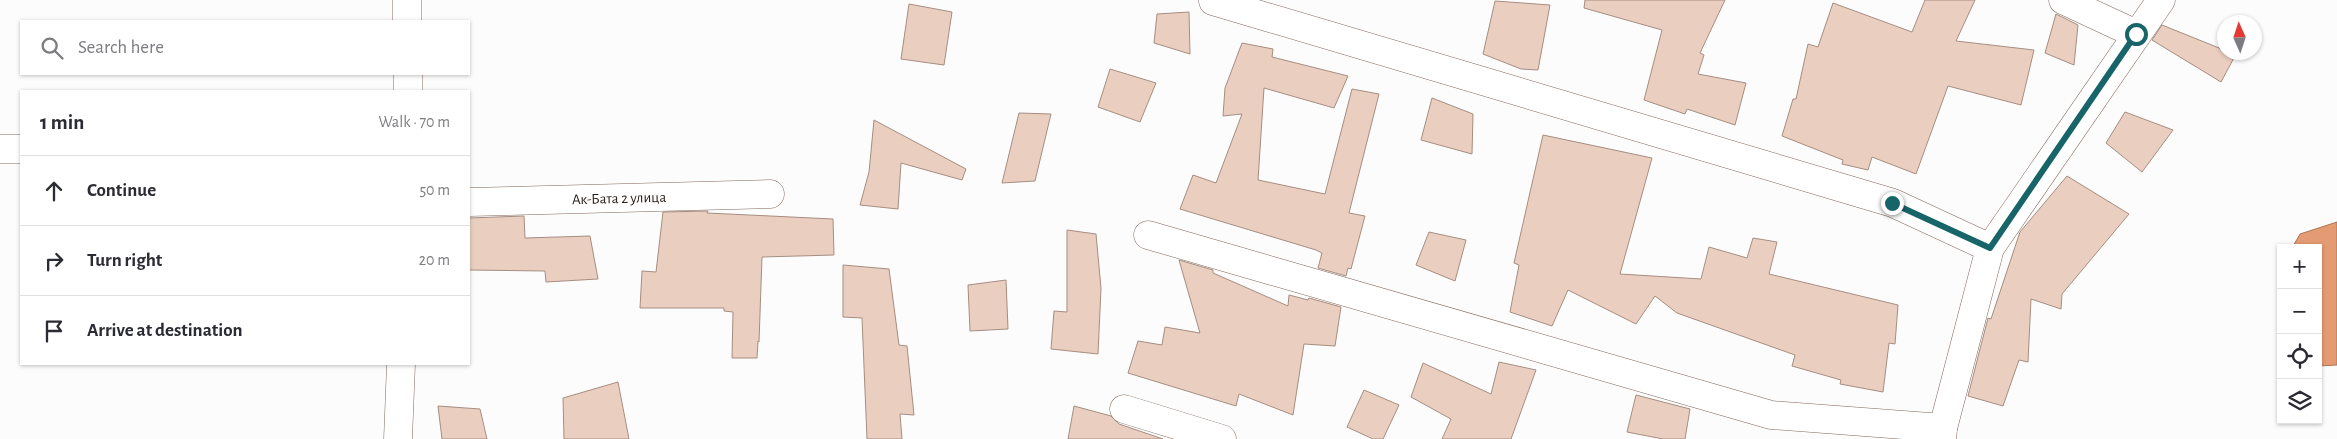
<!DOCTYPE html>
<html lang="en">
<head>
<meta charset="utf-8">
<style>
  :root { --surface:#fff; --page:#f2f2f3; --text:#2b2b33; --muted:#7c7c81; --line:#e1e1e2 }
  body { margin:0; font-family:"Alegreya Sans",sans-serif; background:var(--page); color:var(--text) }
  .controls { position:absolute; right:15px; bottom:15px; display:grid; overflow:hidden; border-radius:0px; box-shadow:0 1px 4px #0004 }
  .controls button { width:45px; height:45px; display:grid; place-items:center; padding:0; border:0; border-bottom:1px solid var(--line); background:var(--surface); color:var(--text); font:25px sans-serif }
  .compass { position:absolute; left:2217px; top:15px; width:45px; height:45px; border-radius:50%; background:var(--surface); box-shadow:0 1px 4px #0004; rotate:357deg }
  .stop { position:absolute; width:15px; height:15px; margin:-11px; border:4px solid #176569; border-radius:50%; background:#fff }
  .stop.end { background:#176569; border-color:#fff; box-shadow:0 1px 5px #0008 }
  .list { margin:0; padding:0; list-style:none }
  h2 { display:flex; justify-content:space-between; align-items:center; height:65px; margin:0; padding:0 20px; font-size:21px }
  h2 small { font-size:16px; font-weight:400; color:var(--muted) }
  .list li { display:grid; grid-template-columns:32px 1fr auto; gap:15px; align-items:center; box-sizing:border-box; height:70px; padding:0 20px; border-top:1px solid var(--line) }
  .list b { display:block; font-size:19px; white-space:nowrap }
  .list em { font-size:16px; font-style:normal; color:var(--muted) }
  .icon { flex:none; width:28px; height:28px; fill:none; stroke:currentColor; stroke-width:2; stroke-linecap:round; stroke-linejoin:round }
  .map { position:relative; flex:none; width:2337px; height:439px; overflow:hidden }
  .search { position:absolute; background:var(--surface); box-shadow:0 1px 4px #0004; left:20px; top:20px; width:450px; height:55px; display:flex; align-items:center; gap:12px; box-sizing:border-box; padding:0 18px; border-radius:0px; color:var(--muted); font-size:19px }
  .panel { position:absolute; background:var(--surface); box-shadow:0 1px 4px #0004; left:20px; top:90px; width:450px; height:275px; border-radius:0px }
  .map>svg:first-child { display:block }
  .water { fill:#e49b73; stroke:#ab7557 }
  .building { fill:#eacfc1; stroke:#a68d80 }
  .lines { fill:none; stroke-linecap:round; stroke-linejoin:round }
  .minor-casing { stroke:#81695d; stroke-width:29 }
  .minor { stroke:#fff; stroke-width:28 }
  .route { stroke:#176569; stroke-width:6 }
  .labels { text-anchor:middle; stroke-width:4; stroke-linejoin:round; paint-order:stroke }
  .street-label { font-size:15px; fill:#261c17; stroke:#fcfcfc }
</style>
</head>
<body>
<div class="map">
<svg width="2337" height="439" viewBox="0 0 2337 439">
  <rect width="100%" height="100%" fill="#fcfcfc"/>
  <path class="water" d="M 2337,222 L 2337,365 L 2318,366 L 2318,248 L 2292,248 L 2300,234 Z"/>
  <g class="building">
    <path d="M 1585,0 L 1725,0 L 1700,53 L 1704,55 L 1698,74 L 1746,83 L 1735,125 L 1687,109 L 1685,114 L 1644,100 L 1662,30 L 1584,8 Z"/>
    <path d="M 1925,0 L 1975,0 L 1956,41 L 2034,50 L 2021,105 L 1948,86 L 1916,174 L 1872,157 L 1868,170 L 1842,164 L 1843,160 L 1782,136 L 1793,99 L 1796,99 L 1808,44 L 1818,47 L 1833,3 L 1912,32 Z"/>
    <path d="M 1495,1 L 1550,5 L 1538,70 L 1521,69 L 1483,54 Z"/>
    <path d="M 909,4 L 952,12 L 944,65 L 901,59 Z"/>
    <path d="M 1189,12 L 1190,54 L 1154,43 L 1157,14 Z"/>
    <path d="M 2056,14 L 2078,25 L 2074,65 L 2045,53 Z"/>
    <path d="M 2162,25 L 2224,50 L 2224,52 L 2236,54 L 2221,82 L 2152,40 Z"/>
    <path d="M 1242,43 L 1273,49 L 1272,57 L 1348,76 L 1334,108 L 1264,88 L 1258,180 L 1325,194 L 1352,89 L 1379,94 L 1349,213 L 1365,216 L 1351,269 L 1348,268 L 1346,276 L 1318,268 L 1322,253 L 1316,250 L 1180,209 L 1193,175 L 1216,183 L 1242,114 L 1223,116 L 1225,88 Z"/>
    <path d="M 1110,69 L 1156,83 L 1140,122 L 1098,107 Z"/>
    <path d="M 1432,98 L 1473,114 L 1472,154 L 1421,140 Z"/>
    <path d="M 2125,112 L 2173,130 L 2142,172 L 2106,143 Z"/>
    <path d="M 1019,113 L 1051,114 L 1035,181 L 1002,183 Z"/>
    <path d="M 874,120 L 966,169 L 962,180 L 901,163 L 898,209 L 860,205 L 869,172 Z"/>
    <path d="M 1543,135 L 1652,158 L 1620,274 L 1701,279 L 1709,247 L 1747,258 L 1753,238 L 1777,242 L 1769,274 L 1898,305 L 1895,344 L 1889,343 L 1883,392 L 1840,384 L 1841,380 L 1792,366 L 1795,355 L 1677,313 L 1655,296 L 1636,324 L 1568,290 L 1552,326 L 1510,312 L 1519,265 L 1514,263 Z"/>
    <path d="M 2067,176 L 2129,214 L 2062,294 L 2061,309 L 2031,299 L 2028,362 L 2019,360 L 2003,406 L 1968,396 L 1988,318 L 1991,319 L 2020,232 Z"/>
    <path d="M 708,211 L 707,213 L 833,219 L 834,255 L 762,257 L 759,342 L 758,341 L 757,358 L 732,358 L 733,312 L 724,311 L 724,308 L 640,308 L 642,271 L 656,272 L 663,212 Z"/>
    <path d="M 524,216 L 525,238 L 590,236 L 598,279 L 546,282 L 545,271 L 469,270 L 469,218 Z"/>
    <path d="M 1067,230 L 1096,234 L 1101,288 L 1098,354 L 1051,349 L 1054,311 L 1067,312 Z"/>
    <path d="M 1429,232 L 1466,240 L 1455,281 L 1416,265 Z"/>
    <path d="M 1179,260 L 1213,270 L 1213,273 L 1288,306 L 1289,295 L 1308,300 L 1309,298 L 1341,307 L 1335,346 L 1304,344 L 1293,415 L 1239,394 L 1236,406 L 1128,373 L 1138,341 L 1162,345 L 1165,327 L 1200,333 Z"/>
    <path d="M 843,265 L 889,269 L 899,345 L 907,346 L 914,415 L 900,414 L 902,439 L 867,439 L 862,318 L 843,317 Z"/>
    <path d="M 1006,280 L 1008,329 L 970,331 L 968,285 Z"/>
    <path d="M 1499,362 L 1536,370 L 1511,439 L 1442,439 L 1451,419 L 1411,397 L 1423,363 L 1491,394 Z"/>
    <path d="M 618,382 L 629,439 L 564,439 L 563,398 Z"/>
    <path d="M 1364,390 L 1399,405 L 1383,439 L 1373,439 L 1347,427 Z"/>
    <path d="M 1636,395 L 1690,409 L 1685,439 L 1663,439 L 1627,432 Z"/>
    <path d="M 438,406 L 480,409 L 487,439 L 442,439 Z"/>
    <path d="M 1074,406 L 1111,416 L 1119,424 L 1163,439 L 1068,439 Z"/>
  </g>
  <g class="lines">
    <g class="minor-casing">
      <g id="minor">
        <path d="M 407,0 L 407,21"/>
        <path d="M 2063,0 L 2136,34"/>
        <path d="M 1213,1 L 1893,203 L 1990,248"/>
        <path d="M 408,74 L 408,91"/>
        <path d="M 0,149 L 21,149"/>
        <path id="s1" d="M 469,202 L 770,194"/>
        <path d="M 1148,235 L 1771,415 L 1943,428"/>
        <path d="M 1124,409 L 1222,439"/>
        <path d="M 398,439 L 401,364"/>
        <path d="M 1942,439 L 1943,428 L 1990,248 L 2161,0"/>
      </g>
    </g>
    <use href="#minor" class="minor"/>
  </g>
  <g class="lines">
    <path class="route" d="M 1892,203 L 1990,248 L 2136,34"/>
  </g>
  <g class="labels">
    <g class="street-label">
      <text dy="5" stroke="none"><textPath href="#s1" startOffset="150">Ак-Бата 2 улица</textPath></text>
    </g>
  </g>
</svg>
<div class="controls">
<button>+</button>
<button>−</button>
<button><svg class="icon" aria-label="locate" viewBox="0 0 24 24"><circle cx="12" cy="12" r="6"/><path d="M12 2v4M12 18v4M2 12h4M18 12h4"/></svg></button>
<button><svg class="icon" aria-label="layers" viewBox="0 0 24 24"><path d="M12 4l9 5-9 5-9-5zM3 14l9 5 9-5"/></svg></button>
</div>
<svg class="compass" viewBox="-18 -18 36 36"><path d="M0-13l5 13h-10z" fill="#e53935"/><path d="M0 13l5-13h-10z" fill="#7c7c81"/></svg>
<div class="stop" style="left:2136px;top:34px"></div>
<div class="stop end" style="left:1892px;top:203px"></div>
<div class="search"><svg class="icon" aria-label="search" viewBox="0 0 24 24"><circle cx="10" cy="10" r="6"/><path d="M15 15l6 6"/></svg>Search here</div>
<section class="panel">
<h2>1 min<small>Walk · 70 m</small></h2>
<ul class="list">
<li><svg class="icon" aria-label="ahead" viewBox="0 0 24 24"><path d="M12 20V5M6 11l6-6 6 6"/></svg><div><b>Continue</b></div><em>50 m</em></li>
<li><svg class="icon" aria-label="right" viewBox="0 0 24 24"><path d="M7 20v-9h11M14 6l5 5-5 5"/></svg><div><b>Turn right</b></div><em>20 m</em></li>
<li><svg class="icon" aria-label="arrive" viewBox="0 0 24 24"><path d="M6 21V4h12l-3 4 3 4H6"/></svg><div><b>Arrive at destination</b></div></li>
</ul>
</section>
</div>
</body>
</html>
